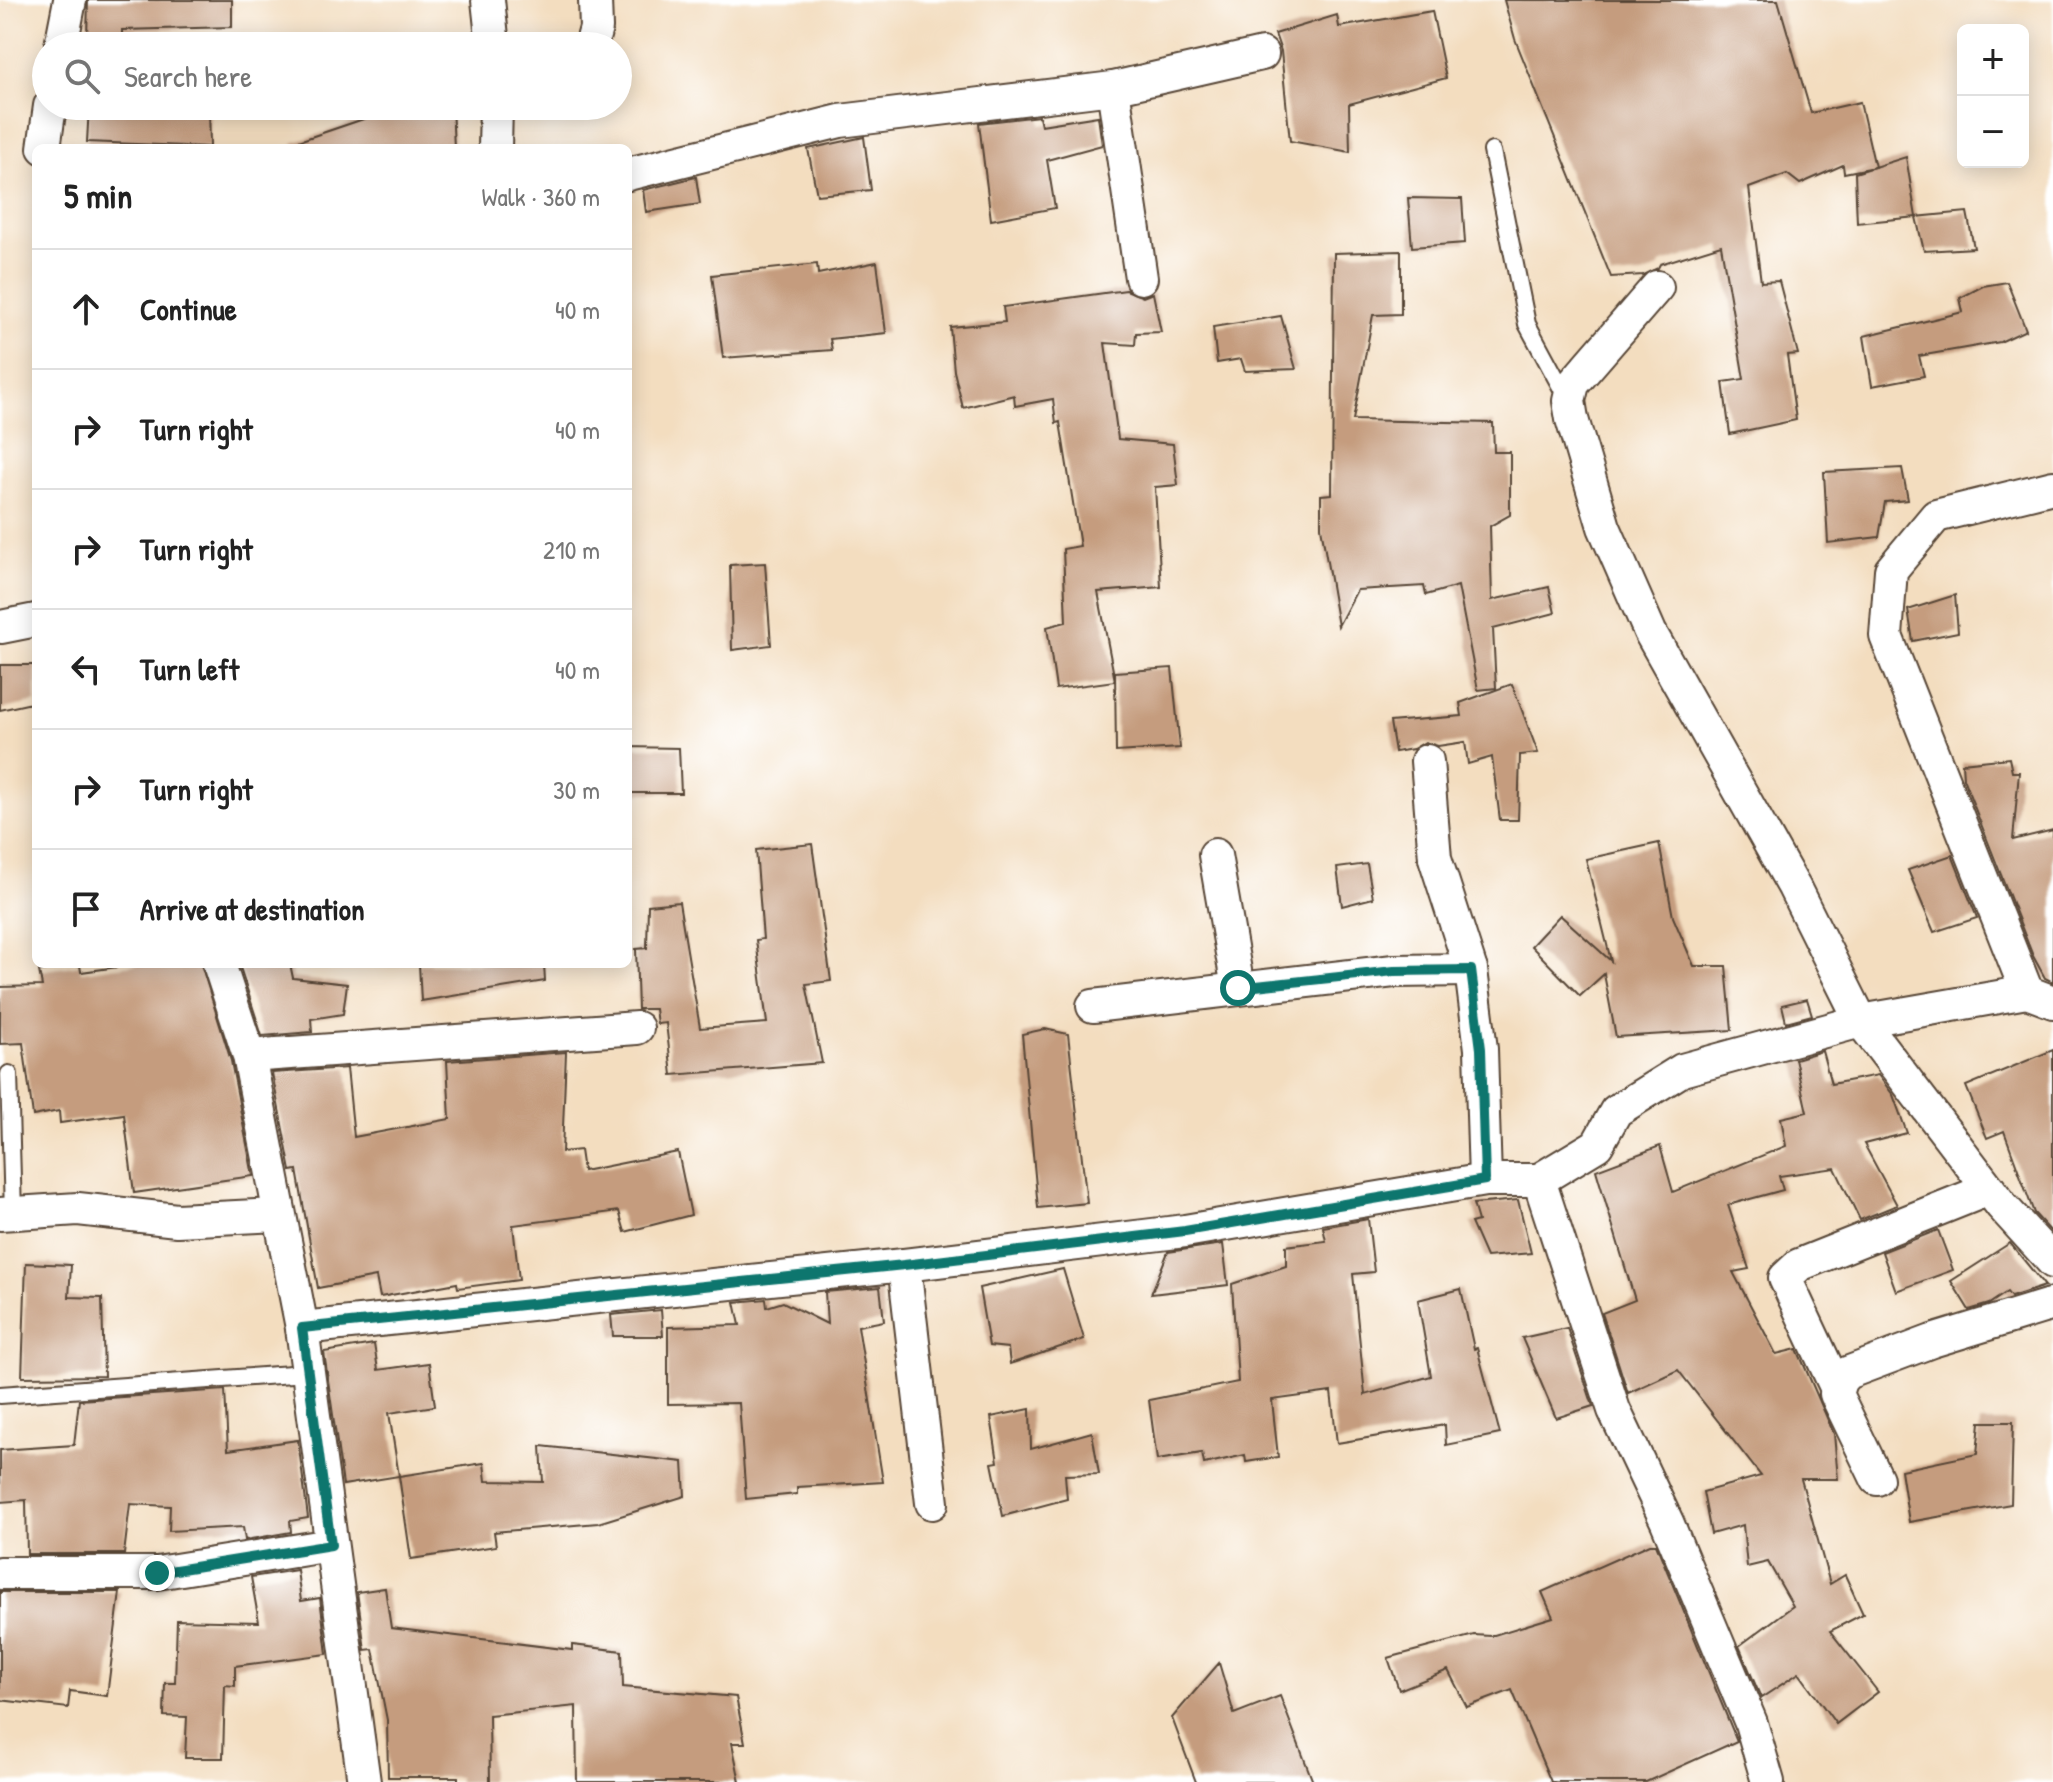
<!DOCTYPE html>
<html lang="en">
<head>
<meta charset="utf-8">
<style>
  :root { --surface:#fff; --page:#f2f2f2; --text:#222; --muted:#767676; --line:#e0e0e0 }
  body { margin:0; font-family:"Patrick Hand",sans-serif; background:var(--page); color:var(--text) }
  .controls { position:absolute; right:24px; top:24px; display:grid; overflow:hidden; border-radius:12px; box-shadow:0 4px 20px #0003 }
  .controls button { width:72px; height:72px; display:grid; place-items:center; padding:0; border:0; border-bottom:2px solid var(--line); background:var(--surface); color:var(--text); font:40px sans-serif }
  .stop { position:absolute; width:24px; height:24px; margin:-18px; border:6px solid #0f766e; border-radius:50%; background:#fff }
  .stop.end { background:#0f766e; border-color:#fff; box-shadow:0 2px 8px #0008 }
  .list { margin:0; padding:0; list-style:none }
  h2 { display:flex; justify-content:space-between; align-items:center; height:104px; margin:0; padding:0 32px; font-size:34px }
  h2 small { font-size:26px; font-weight:400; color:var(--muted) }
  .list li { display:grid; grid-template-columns:52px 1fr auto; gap:24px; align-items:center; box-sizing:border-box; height:120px; padding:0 32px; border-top:2px solid var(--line) }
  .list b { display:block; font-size:30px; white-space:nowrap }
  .list em { font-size:26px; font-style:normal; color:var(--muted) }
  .icon { flex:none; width:44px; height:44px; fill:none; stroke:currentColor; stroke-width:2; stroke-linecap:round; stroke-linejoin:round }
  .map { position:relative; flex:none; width:2053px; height:1782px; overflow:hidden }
  .search { position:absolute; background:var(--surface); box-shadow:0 4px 20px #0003; left:32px; top:32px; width:600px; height:88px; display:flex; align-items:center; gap:20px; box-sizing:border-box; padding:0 28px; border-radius:44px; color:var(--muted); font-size:30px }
  .panel { position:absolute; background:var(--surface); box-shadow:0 4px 20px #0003; left:32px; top:144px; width:600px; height:824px; border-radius:12px }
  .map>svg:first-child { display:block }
  .building { fill:#c59c7e }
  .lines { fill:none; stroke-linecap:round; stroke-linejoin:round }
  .lane-casing { stroke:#574536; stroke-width:20 }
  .street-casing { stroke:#574536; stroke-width:36 }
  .lane { stroke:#fff; stroke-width:16 }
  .street { stroke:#fff; stroke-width:32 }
  .route { stroke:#0f766e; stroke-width:10 }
</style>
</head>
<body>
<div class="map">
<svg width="2053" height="1782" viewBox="0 0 2053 1782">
  <rect width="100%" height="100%" fill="#fff"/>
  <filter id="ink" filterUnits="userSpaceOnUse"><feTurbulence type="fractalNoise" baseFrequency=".0125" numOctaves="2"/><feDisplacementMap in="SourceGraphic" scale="16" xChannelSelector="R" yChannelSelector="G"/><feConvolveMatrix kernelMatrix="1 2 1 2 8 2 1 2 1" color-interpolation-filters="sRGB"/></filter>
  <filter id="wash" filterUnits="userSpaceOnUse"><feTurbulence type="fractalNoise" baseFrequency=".006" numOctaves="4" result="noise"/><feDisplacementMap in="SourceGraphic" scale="32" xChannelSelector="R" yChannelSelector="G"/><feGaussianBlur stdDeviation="1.8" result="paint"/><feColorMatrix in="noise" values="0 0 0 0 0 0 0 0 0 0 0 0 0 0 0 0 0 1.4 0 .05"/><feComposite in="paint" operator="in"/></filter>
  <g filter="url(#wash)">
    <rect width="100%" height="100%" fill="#f3ddbf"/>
    <g id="blocks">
      <g class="building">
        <path d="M 88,0 L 232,0 L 232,27 L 122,30 L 122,37 L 87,38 Z"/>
        <path d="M 1504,0 L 1778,0 L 1811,113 L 1860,102 L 1875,167 L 1844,173 L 1843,165 L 1800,184 L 1787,174 L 1749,188 L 1761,282 L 1779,281 L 1798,354 L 1787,355 L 1796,420 L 1730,434 L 1723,382 L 1744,379 L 1721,245 L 1660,264 L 1658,268 L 1643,275 L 1611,277 L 1515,39 Z"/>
        <path d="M 1432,11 L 1446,78 L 1349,104 L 1350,152 L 1290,141 L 1281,51 L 1275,34 L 1337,15 L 1339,27 Z"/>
        <path d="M 89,106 L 209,106 L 210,147 L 87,142 Z"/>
        <path d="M 383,106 L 452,106 L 454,148 L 294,148 L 293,143 L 384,112 Z"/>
        <path d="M 1039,116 L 1041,125 L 1098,116 L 1102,145 L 1047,160 L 1055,208 L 991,220 L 979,123 Z"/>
        <path d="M 864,137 L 871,190 L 817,195 L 808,149 Z"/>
        <path d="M 1906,157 L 1916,217 L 1857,223 L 1855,173 Z"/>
        <path d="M 696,177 L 700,204 L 646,212 L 643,190 Z"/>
        <path d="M 1408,198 L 1462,199 L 1465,243 L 1412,247 Z"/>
        <path d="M 1967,212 L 1974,248 L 1924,251 L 1916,217 Z"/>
        <path d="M 1401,251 L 1401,314 L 1373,315 L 1353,420 L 1493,423 L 1494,452 L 1510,452 L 1510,515 L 1490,526 L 1492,600 L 1549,587 L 1555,613 L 1493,629 L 1496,688 L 1478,690 L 1458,586 L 1426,595 L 1424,586 L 1357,590 L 1338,626 L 1321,527 L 1321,495 L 1332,494 L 1334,253 Z"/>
        <path d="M 877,262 L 886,333 L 830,339 L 832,350 L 723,358 L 712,275 L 817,264 L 818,274 Z"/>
        <path d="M 2007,282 L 2026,330 L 2000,342 L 1919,356 L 1924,376 L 1872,386 L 1864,336 L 1963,312 L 1960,298 L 1983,286 Z"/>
        <path d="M 1126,290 L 1143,297 L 1153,293 L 1161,332 L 1136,333 L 1135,345 L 1105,343 L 1118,439 L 1173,444 L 1178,485 L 1155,487 L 1161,587 L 1098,592 L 1115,681 L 1056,689 L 1047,627 L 1066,622 L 1063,549 L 1080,546 L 1060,422 L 1056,423 L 1053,399 L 1015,406 L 1014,395 L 963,408 L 954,371 L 950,327 L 1005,322 L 1003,307 Z"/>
        <path d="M 1281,316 L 1296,369 L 1245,371 L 1241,359 L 1217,363 L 1213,327 Z"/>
        <path d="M 1902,468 L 1908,500 L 1885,502 L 1879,537 L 1828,543 L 1824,472 Z"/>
        <path d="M 765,563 L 771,645 L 732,650 L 730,565 Z"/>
        <path d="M 1955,595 L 1958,632 L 1913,641 L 1908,610 Z"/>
        <path d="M 0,665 L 36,665 L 36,702 L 0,710 Z"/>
        <path d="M 1172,668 L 1180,748 L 1116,752 L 1115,672 Z"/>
        <path d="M 1512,684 L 1538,753 L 1520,755 L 1518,820 L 1500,820 L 1492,757 L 1468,764 L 1465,742 L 1438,746 L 1425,742 L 1413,749 L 1395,752 L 1390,722 L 1462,716 L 1460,703 Z"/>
        <path d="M 628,747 L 679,748 L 681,793 L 628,793 Z"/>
        <path d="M 2009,758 L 2012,772 L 2019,772 L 2013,840 L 2053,830 L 2053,982 L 2045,978 L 2033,956 L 1963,778 L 1962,763 Z"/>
        <path d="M 1659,843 L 1673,917 L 1694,966 L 1726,966 L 1732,1030 L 1616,1037 L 1604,974 L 1580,996 L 1531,946 L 1560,915 L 1611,961 L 1586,859 Z"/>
        <path d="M 812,844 L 831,981 L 806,984 L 822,1063 L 672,1075 L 666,1023 L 657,1024 L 655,1009 L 638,1009 L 636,949 L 647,948 L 648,905 L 679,902 L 700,1028 L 767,1023 L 756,940 L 763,939 L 756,850 Z"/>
        <path d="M 1952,855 L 1977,918 L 1934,932 L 1908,870 Z"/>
        <path d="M 1367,864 L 1373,898 L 1342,906 L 1337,868 Z"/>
        <path d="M 139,964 L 201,964 L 231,1061 L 253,1176 L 134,1193 L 124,1114 L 60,1123 L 59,1111 L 33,1116 L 23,1043 L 0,1044 L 0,987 L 42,986 L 39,971 L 80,965 L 81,972 Z"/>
        <path d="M 239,964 L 290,964 L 293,978 L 347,984 L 343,1014 L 311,1019 L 312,1032 L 262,1036 Z"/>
        <path d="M 419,964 L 544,964 L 545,981 L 421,1001 Z"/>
        <path d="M 1807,999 L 1812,1015 L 1786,1022 L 1782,1005 Z"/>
        <path d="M 1045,1029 L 1068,1034 L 1087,1203 L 1038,1208 L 1022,1034 Z"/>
        <path d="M 2053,1050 L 2053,1234 L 2034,1213 L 2004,1131 L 1987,1138 L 1966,1086 Z"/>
        <path d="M 1822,1051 L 1831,1084 L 1878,1075 L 1893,1095 L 1907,1133 L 1864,1144 L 1897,1205 L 1860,1220 L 1835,1168 L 1779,1176 L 1783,1190 L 1728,1205 L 1749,1269 L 1733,1272 L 1776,1354 L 1797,1349 L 1834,1434 L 1838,1479 L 1801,1479 L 1830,1584 L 1845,1575 L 1863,1614 L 1830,1631 L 1878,1692 L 1836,1724 L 1799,1673 L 1761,1698 L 1739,1646 L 1793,1606 L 1768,1562 L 1747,1567 L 1743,1525 L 1711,1534 L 1703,1492 L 1761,1476 L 1678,1370 L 1628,1393 L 1602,1313 L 1635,1300 L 1596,1170 L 1660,1146 L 1673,1192 L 1786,1146 L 1781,1118 L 1807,1112 L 1795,1059 Z"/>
        <path d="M 566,1052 L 562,1152 L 580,1150 L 583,1171 L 678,1152 L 691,1215 L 625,1232 L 619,1211 L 513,1225 L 519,1280 L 458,1288 L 457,1283 L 380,1297 L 376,1277 L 318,1288 L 297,1170 L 291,1171 L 272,1073 L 347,1068 L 354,1137 L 450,1119 L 447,1061 Z"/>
        <path d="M 1518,1200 L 1531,1253 L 1486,1257 L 1471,1223 L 1478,1221 L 1473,1204 Z"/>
        <path d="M 1368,1219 L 1374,1272 L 1353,1274 L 1365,1395 L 1431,1376 L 1418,1300 L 1461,1289 L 1474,1349 L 1477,1348 L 1500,1434 L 1446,1445 L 1445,1425 L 1337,1443 L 1331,1392 L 1272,1400 L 1278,1457 L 1246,1462 L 1245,1455 L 1204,1464 L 1202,1453 L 1157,1460 L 1149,1400 L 1238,1382 L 1232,1284 L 1286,1266 L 1286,1246 L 1326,1241 L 1323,1227 Z"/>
        <path d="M 1938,1230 L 1953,1270 L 1896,1291 L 1882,1252 Z"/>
        <path d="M 2010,1243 L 2045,1286 L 2011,1297 L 2007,1292 L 1989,1304 L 1969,1310 L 1951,1281 Z"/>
        <path d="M 1223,1244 L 1228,1285 L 1151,1294 L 1168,1252 Z"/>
        <path d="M 26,1263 L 71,1265 L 69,1297 L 102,1298 L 104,1376 L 22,1377 Z"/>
        <path d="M 1063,1269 L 1084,1339 L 1010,1364 L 1008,1348 L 989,1346 L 979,1288 Z"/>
        <path d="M 880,1287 L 884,1321 L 858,1326 L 883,1482 L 797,1487 L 797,1494 L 746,1499 L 739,1403 L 668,1404 L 668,1327 L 740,1325 L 735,1302 L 766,1299 L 767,1307 L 783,1302 L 827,1324 L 825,1292 Z"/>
        <path d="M 661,1310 L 663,1336 L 613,1336 L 611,1315 Z"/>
        <path d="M 1567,1328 L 1593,1406 L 1556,1418 L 1522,1338 Z"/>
        <path d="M 374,1344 L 378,1370 L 429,1363 L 435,1406 L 389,1413 L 399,1476 L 343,1485 L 324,1352 Z"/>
        <path d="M 225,1390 L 228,1450 L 298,1440 L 308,1518 L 290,1521 L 291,1532 L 245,1540 L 243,1527 L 169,1531 L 170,1506 L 130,1504 L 124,1554 L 27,1554 L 26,1500 L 0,1502 L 0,1450 L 74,1445 L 79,1400 Z"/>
        <path d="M 1030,1409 L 1031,1449 L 1092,1432 L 1099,1474 L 1065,1475 L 1067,1499 L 1003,1516 L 992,1463 L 998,1462 L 991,1417 Z"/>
        <path d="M 1980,1422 L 2013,1422 L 2011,1504 L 1909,1522 L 1901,1470 L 1977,1454 Z"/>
        <path d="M 541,1446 L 683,1462 L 685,1496 L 598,1523 L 494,1532 L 496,1546 L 411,1559 L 399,1476 L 484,1463 L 486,1481 L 543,1482 Z"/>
        <path d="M 1650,1544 L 1656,1544 L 1737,1741 L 1646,1782 L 1551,1782 L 1512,1690 L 1467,1707 L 1448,1670 L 1399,1690 L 1388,1658 L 1474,1635 L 1491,1636 L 1553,1617 L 1542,1592 Z"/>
        <path d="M 297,1570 L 301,1601 L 320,1598 L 327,1654 L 235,1666 L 235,1686 L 225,1685 L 223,1758 L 185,1758 L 187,1717 L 164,1716 L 165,1683 L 175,1683 L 177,1620 L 259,1622 L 251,1577 Z"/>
        <path d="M 385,1588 L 391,1628 L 572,1650 L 572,1645 L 622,1651 L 623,1687 L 736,1697 L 745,1743 L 732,1743 L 740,1782 L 577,1782 L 576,1706 L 489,1715 L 490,1782 L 458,1782 L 458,1777 L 388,1777 L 387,1720 L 373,1649 L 365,1650 L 357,1592 Z"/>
        <path d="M 0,1592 L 120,1592 L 107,1696 L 70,1691 L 68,1708 L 0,1700 Z"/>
        <path d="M 1219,1663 L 1234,1714 L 1280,1696 L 1313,1782 L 1196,1782 L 1172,1718 Z"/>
      </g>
    </g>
  </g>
  <g filter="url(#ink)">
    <use href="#blocks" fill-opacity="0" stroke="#574536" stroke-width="2"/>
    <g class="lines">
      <g class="lane-casing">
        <g id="lane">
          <path d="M 1492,151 L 1527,324 L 1568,400"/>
          <path d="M 9,1074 L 13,1213"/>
          <path d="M 0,1395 L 306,1373"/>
        </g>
      </g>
      <g class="street-casing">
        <g id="street">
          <path d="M 488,0 L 493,46"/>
          <path d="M 61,46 L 70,0"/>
          <path d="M 591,46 L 596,28 L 595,0"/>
          <path d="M 1113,88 L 1141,278"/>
          <path d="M 44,148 L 50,106"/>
          <path d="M 495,148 L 496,106"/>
          <path d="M 628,174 L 840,121 L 1113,88 L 1262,54"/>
          <path d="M 1657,287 L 1573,384 L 1569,401 L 1572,419 L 1604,527 L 1650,632 L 1794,887 L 1861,1021 L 2027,992 L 2053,1002"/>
          <path d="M 1,627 L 36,620"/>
          <path d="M 1427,761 L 1435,858 L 1471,970 L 1481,1049 L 1485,1180"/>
          <path d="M 1215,855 L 1238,988"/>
          <path d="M 219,964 L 249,1056 L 302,1328 L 364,1782"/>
          <path d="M 2027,992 L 1886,636 L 1891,570 L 1936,516 L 2053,487"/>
          <path d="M 1093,1006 L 1394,971 L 1471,970"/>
          <path d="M 249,1056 L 637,1028"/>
          <path d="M 1539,1180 L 1614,1410 L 1667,1522 L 1751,1723 L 1768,1782"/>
          <path d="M 0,1214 L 78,1209 L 177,1220 L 278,1215"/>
          <path d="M 904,1265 L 932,1503"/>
          <path d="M 302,1328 L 904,1265 L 1185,1231 L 1485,1180 L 1539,1180 L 1597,1145 L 1616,1111 L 1682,1070 L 1861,1021 L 2002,1206 L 2053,1262"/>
          <path d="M 1836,1387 L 1785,1278 L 1799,1265 L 1989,1189"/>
          <path d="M 1877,1479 L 1836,1394 L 1840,1381 L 1847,1373 L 1932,1341 L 2053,1304"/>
          <path d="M 0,1573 L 157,1573 L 331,1545"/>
        </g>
      </g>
      <use href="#lane" class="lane"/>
      <use href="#street" class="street"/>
    </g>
  </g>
  <g class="lines" filter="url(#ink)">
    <path class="route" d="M 157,1573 L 331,1545 L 302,1328 L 904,1265 L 1185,1231 L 1485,1180 L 1481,1049 L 1471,970 L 1394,971 L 1238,988"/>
  </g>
</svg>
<div class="controls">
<button>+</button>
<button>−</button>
</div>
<div class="stop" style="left:1238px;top:988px"></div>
<div class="stop end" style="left:157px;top:1573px"></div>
<div class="search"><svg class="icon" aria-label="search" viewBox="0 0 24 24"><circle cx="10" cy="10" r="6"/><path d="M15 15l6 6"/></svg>Search here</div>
<section class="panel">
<h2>5 min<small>Walk · 360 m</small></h2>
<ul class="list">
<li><svg class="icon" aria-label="ahead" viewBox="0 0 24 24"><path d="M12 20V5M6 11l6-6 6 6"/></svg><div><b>Continue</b></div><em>40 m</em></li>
<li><svg class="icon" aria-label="right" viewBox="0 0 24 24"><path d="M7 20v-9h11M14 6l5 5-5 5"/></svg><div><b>Turn right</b></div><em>40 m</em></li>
<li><svg class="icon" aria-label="right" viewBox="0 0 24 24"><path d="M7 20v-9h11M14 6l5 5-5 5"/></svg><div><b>Turn right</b></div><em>210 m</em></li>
<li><svg class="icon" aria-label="left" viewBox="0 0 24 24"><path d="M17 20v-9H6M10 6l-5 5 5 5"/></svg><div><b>Turn left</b></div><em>40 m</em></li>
<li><svg class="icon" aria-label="right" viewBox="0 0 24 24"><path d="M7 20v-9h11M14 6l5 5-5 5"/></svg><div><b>Turn right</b></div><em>30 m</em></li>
<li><svg class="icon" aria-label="arrive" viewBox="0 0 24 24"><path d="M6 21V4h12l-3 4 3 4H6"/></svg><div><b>Arrive at destination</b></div></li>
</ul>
</section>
</div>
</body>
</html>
